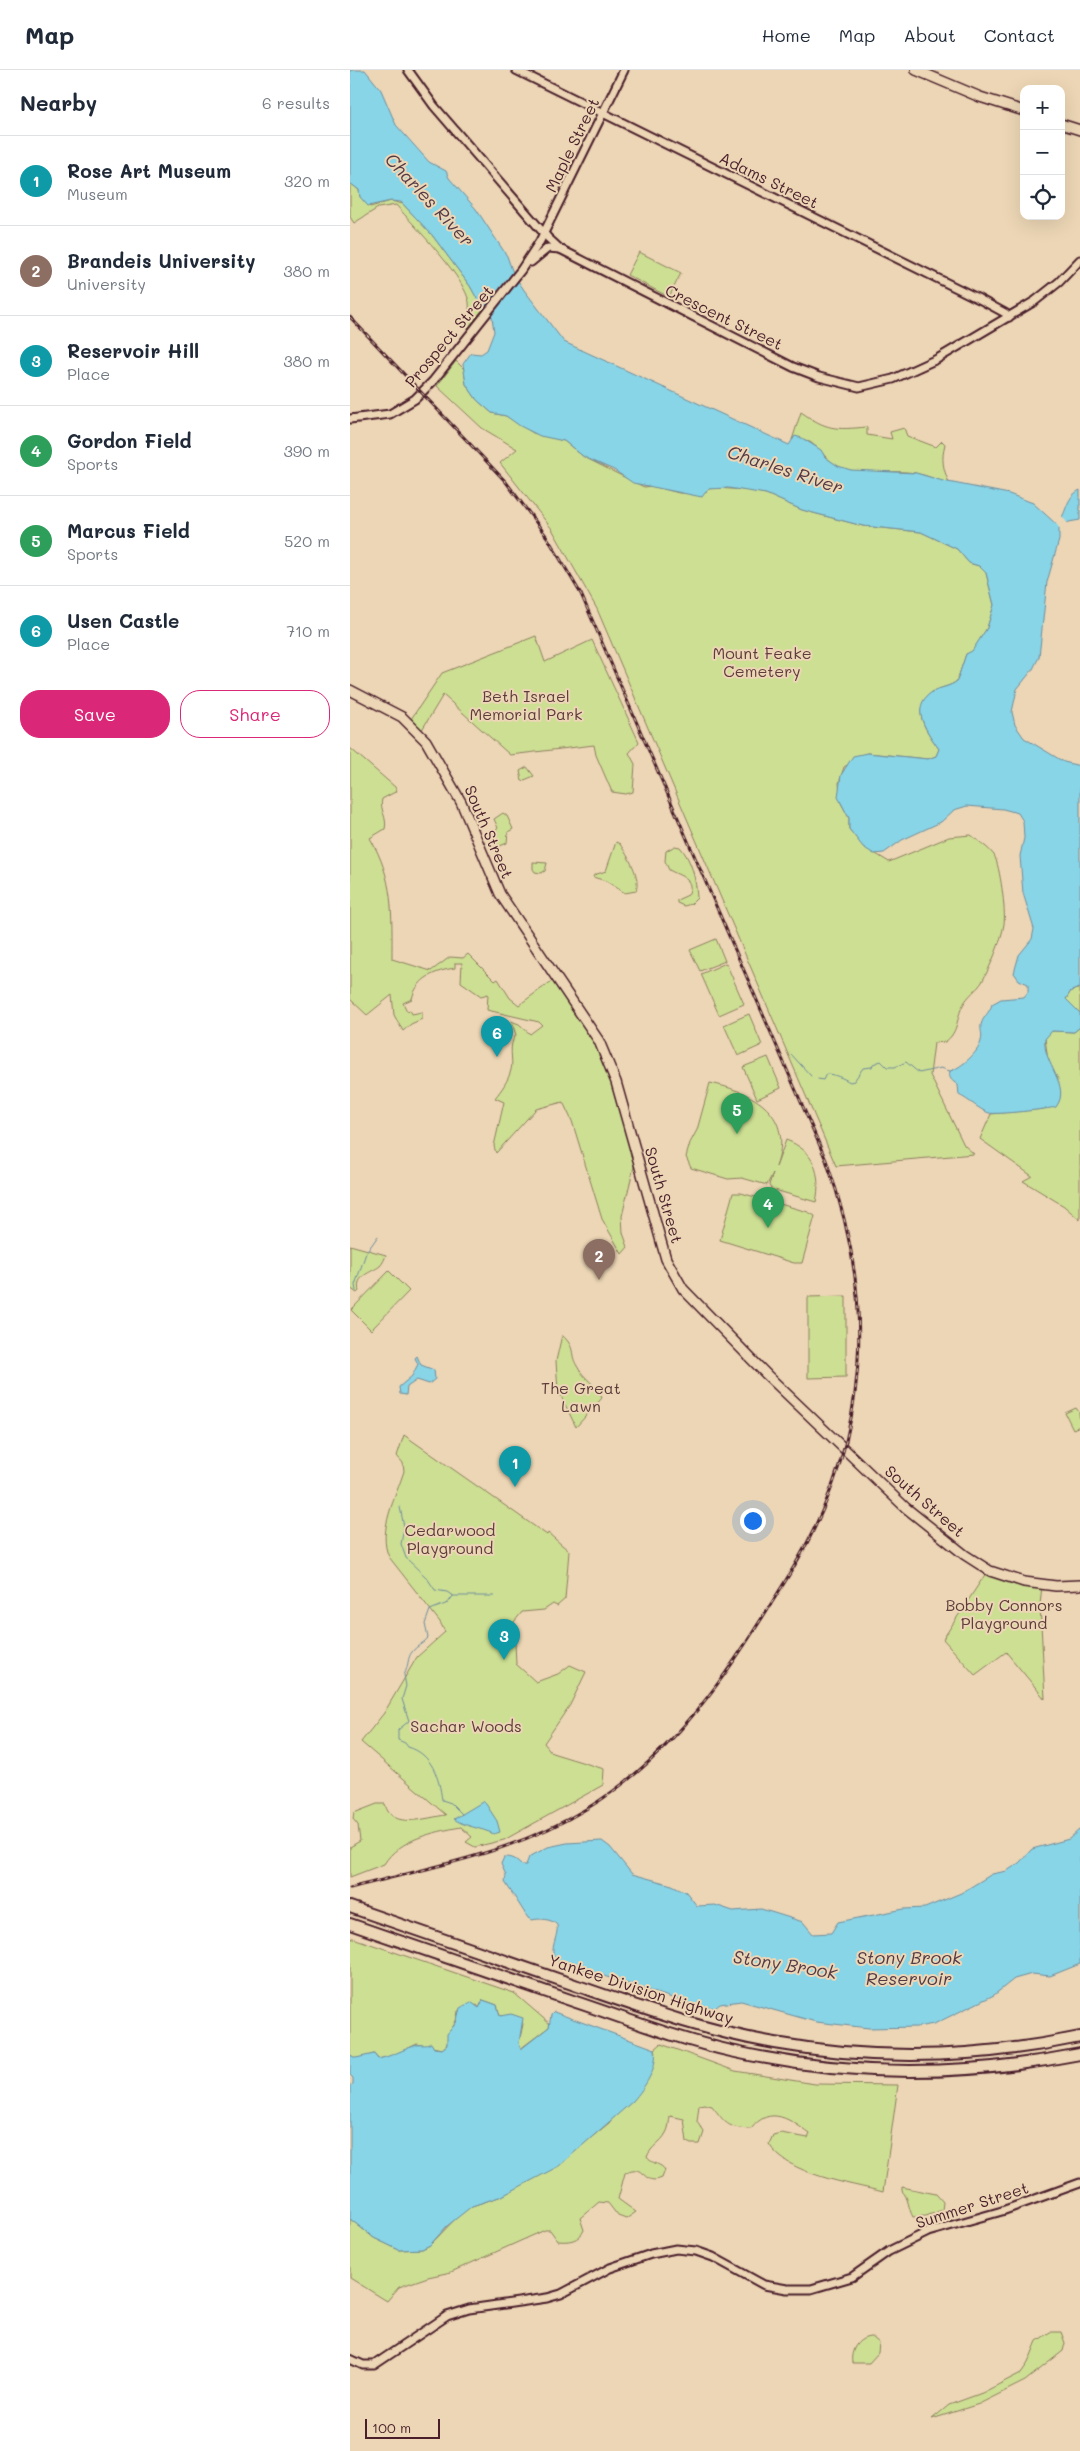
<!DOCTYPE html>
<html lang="en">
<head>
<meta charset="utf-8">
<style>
  :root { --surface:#fff; --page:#f6f6f7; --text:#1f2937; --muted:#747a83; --line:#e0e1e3; --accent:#db2777 }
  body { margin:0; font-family:Mali,sans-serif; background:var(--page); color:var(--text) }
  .controls { position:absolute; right:15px; top:15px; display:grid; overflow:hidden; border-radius:10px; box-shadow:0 5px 20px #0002 }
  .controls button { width:45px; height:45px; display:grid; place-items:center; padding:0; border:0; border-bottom:1px solid var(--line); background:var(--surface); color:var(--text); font:25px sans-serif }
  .scale { position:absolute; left:15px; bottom:12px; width:75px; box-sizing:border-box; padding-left:5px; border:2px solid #4a1f2b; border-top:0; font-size:14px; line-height:18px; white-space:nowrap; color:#4a1f2b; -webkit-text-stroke:4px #ecd6b5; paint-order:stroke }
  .you { position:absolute; left:402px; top:1450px; width:18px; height:18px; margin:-12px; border:4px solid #fff; border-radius:50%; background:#1a73e8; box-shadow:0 0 0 8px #1a73e833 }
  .badge { display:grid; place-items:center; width:32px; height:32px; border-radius:50%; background:var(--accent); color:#fff; font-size:16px; font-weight:700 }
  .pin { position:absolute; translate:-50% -41px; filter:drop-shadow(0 1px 2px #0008) }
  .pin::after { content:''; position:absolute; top:26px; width:18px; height:15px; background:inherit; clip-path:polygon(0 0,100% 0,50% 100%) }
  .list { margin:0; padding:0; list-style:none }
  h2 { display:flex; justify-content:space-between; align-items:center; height:65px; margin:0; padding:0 20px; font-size:21px }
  h2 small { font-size:16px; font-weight:400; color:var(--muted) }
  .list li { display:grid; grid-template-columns:32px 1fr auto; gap:15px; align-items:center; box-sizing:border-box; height:90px; padding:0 20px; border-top:1px solid var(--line) }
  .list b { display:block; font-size:19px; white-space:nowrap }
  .list p { margin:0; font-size:16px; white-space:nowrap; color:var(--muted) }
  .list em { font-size:16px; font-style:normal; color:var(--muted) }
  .actions { display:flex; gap:10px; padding:15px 20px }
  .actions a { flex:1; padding:11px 0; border:1px solid var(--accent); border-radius:20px; text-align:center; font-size:18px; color:var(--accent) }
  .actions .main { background:var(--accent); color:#fff }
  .icon { flex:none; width:28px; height:28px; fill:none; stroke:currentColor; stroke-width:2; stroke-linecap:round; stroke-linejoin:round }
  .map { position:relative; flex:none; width:730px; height:2381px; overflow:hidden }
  header { display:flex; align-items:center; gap:30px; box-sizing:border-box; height:70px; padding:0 25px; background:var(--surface); border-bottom:1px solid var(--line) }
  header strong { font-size:24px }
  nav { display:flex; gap:28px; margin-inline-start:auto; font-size:18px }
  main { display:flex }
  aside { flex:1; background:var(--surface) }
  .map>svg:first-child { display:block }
  .green { fill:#cddf93; stroke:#8c7f5f }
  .water { fill:#88d5e7; stroke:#6f8c9c }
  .pier { fill:#ecd6b5 }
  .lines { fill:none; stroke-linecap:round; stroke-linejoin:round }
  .stream { stroke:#6f8c9c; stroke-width:1 }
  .minor-casing { stroke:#4a1f2b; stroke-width:11 }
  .major-casing { stroke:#4a1f2b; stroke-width:12 }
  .highway-casing { stroke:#4a1f2b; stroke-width:14 }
  .minor { stroke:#ecd6b5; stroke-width:7 }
  .major { stroke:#ecd6b5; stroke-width:9 }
  .highway { stroke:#ecd6b5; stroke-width:10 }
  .rail-casing { stroke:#4a1f2b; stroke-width:3 }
  .rail { stroke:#ecd6b5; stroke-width:1; stroke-dasharray:4; stroke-linecap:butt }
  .labels { text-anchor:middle; stroke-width:4; stroke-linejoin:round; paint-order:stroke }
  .street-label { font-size:16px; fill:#4a1f2b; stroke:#ecd6b5 }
  .park-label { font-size:16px; fill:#5e3c3b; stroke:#ecd6b5 }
  .water-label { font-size:18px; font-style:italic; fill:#533a47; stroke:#ecd6b5 }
</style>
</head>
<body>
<header>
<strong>Map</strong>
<nav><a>Home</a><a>Map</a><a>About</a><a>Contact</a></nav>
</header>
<main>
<aside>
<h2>Nearby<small>6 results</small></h2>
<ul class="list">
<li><span class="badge" style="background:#0f9aa8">1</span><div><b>Rose Art Museum</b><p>Museum</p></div><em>320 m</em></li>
<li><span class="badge" style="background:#8d6e63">2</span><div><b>Brandeis University</b><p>University</p></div><em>380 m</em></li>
<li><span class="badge" style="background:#0f9aa8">3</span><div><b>Reservoir Hill</b><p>Place</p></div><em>380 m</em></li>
<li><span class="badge" style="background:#2e9e5b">4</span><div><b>Gordon Field</b><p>Sports</p></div><em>390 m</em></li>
<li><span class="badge" style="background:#2e9e5b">5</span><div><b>Marcus Field</b><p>Sports</p></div><em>520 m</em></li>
<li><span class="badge" style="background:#0f9aa8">6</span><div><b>Usen Castle</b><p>Place</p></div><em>710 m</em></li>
</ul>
<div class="actions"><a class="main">Save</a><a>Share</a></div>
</aside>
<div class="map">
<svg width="730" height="2381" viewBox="0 0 730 2381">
  <rect width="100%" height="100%" fill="#ecd6b5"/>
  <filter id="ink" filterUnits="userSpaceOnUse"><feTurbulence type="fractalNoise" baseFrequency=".02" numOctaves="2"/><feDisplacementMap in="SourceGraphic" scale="10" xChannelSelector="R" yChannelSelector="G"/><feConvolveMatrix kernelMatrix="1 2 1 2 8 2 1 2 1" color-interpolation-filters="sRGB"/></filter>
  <g filter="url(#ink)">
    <g class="green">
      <path d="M 0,113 L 9,120 L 10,127 L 20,137 L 41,131 L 53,134 L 82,165 L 120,216 L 133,239 L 118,258 C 115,249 122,239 118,228 C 109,201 65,157 46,135 L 28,138 L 4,153 L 0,147 Z"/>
      <path d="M 289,182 L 331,203 L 319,227 L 277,205 Z"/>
      <path d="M 106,291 L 114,299 L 116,314 L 127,330 L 142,343 L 156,346 L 183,363 L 214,371 L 234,387 L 294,417 L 302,416 L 329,423 L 355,423 L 358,419 L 365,418 L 397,420 L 416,424 L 452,440 L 513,456 L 571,462 L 607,479 L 619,493 L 629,496 L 636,503 L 644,535 L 637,558 L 622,582 L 616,584 L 607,611 C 600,617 590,617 583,622 C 558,639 578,663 589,679 L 586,686 L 578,689 L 517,683 L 494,697 L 489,713 L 491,733 L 499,748 L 499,759 L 513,776 L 539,792 L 599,767 L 621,765 C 628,771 638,777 644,785 C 650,796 656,841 654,854 C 651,872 641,895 632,912 C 628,919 618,925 613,935 C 606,948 609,962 595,972 L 584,973 L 580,1005 L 614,1075 L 624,1084 L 486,1096 L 247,539 L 202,459 L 150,393 L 167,379 L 132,358 L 87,316 Z"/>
      <path d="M 451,342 C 477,360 485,360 517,357 L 517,365 L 542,369 L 540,362 L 554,358 L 557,366 L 586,377 L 592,371 L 595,374 C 591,390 593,398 599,413 C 588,411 577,405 565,403 C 541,399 511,407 488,396 C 470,387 468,368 443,368 L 442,370 Z"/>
      <path d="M 186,566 L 195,592 L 242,570 L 289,672 L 279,683 L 285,694 L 283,722 L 276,724 L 262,722 L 246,685 L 244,675 L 160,685 L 93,625 L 70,663 L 59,652 L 92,603 Z"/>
      <path d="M 0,678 L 45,717 L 47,721 L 32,729 C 29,739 38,748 35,759 L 20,768 C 44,809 42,843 42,889 L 81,901 L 100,887 L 113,888 L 118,884 L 145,911 L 148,909 L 160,928 L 169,935 L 206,908 L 249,971 L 287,1084 L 272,1146 L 273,1163 L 278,1177 L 272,1184 L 252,1149 L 222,1051 L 213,1032 L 186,1039 L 146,1083 L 144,1076 L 154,1032 L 145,1028 C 152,1019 158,1011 161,1000 C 164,989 157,976 166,965 L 161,951 L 169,954 L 180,964 L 192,955 L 189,952 L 137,940 L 138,924 L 131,926 L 111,912 L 112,893 L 105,893 L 105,898 C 85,901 67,908 62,929 L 53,933 L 57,941 L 60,940 L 62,944 L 72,942 L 72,949 L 61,954 L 53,961 L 44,945 L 42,925 L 17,945 L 0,929 Z"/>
      <path d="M 177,697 L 184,706 L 172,711 L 170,701 Z"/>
      <path d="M 153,743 L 157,746 L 163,759 L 158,762 L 157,773 L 150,776 L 143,773 L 141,766 L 148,758 L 144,749 Z"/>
      <path d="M 266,772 L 270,774 C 278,787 291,806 286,821 L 275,823 L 256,811 L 243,807 L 244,805 L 256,801 Z"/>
      <path d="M 325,776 L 330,777 C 342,790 346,810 347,828 L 341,834 L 334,836 L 327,833 L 327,830 L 338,825 C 346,809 330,806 319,800 L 315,791 L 316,781 Z"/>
      <path d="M 183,792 L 197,793 L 195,801 L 191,803 L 185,802 L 183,799 Z"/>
      <path d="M 366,869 L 375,891 L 350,901 L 340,880 Z"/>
      <path d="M 376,893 L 394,934 L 369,945 L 351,904 Z"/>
      <path d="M 730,918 L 730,943 L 716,929 L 721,921 Z"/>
      <path d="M 399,944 L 412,975 L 388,986 L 374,955 Z"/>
      <path d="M 730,957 L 730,1150 L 714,1136 L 673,1111 L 682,1106 L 630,1069 L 641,1044 L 694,1039 L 708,1009 L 698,991 L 695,968 L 702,961 L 724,962 Z"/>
      <path d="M 418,987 L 431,1018 L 407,1029 L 393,997 Z"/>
      <path d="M 360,1013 C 404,1022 445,1044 426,1097 L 436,1070 C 464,1080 472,1104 466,1132 L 421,1119 L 419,1115 L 423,1103 L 417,1115 L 392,1108 L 378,1109 L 341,1098 L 336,1087 L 340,1073 L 347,1060 Z"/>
      <path d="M 383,1123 L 391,1123 L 458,1142 L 465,1146 L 452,1193 L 444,1193 L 370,1170 Z"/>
      <path d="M 0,1175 L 36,1185 C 35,1188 33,1193 30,1196 C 21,1203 5,1205 9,1221 L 7,1223 L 0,1218 Z"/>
      <path d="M 39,1201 L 59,1221 L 21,1260 L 1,1240 Z"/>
      <path d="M 496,1226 L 496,1307 L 458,1308 L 458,1227 Z"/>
      <path d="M 212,1265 C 227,1279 219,1283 227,1296 C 233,1308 247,1315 252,1328 L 226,1357 L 208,1320 L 206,1291 Z"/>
      <path d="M 726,1338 L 729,1342 L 730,1356 L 723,1359 L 715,1343 Z"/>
      <path d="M 54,1365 L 197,1465 L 198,1463 L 219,1481 L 215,1529 L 207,1536 L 203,1534 L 194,1540 L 172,1542 L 164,1552 L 166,1594 L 186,1612 L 208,1604 L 220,1595 L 236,1602 L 220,1635 L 194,1673 L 202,1683 L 254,1699 L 253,1715 L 154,1770 L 125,1777 L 116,1772 L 122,1767 L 111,1757 C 84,1762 49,1769 34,1794 L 0,1807 L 0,1777 L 10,1771 L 8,1755 L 3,1749 L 4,1743 L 27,1734 L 35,1734 C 41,1761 78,1747 96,1745 L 11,1672 L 34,1643 L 67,1587 L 95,1562 L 90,1552 L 39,1487 C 27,1461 46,1427 54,1401 L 53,1393 L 47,1386 Z"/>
      <path d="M 638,1500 L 692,1515 L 690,1535 L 695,1629 L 656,1582 L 625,1605 L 593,1569 Z"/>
      <path d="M 0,1867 L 164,1923 L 200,1954 L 199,1957 L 170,1979 L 169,1973 L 173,1954 L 169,1947 L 150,1946 L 147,1935 L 133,1930 L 129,1938 L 127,1935 L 108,1941 C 107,1957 97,1959 97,1975 L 92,1979 L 67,1974 L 42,1986 L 28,1989 L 24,1984 L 6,1989 L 0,1985 Z"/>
      <path d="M 311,1974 L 385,2001 L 465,2014 L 548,2015 L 533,2122 C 500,2113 437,2105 419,2074 L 423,2065 L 431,2063 L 458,2068 L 460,2064 C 441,2050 420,2034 401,2059 C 376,2058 376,2053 362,2036 L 354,2034 L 349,2035 L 347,2052 L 354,2062 L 350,2074 L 341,2074 L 337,2072 L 334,2049 L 320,2046 C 319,2052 319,2058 316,2063 C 311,2073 301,2076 297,2087 C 301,2094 311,2093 315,2100 L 312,2108 C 292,2117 295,2091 275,2103 L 268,2129 L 286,2142 L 276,2149 L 268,2146 L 258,2133 L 249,2132 L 230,2148 L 234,2160 C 229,2171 219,2172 208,2171 L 200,2160 L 195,2160 L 101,2202 L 78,2207 L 49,2217 L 37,2231 L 0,2208 L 0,2149 L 24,2168 L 49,2180 L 72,2179 L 80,2175 L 111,2143 L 122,2136 L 152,2126 L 222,2083 L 259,2053 L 306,1983 L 305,1979 Z"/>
      <path d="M 552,2117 L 586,2124 L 593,2132 L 592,2140 L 576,2146 L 563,2147 C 558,2138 559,2128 552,2121 Z"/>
      <path d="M 700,2262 L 711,2262 L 715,2273 L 713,2281 L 675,2311 L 629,2334 L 582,2349 L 599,2335 L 632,2323 L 671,2303 L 678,2293 L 687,2271 Z"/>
      <path d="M 522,2267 L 529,2273 L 528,2283 L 519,2293 L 502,2293 C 500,2280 508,2267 522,2267 Z"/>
    </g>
    <g class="water">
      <path d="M 0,0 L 15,0 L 31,20 L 46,55 L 79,92 L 96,101 L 99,108 L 126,139 L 157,186 L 163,203 L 174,220 L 214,272 L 439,375 L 445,366 L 452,368 L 471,380 L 475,387 L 488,396 L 501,400 L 566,403 L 593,411 L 659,424 L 683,433 L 706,454 C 718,445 714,428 730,420 L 730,450 L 719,452 L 709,459 L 709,470 L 697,512 L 689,587 L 683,599 L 667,619 L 662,642 L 665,655 L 674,668 L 714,692 L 730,696 L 730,918 L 721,921 L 716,929 L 730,943 L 730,957 L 724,962 L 702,961 L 695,969 C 692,993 722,1016 706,1037 C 699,1039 646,1045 639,1043 C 630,1040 619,1030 609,1025 L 608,1015 C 602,1011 598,1008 600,1001 C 611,998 629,982 631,971 C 633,965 630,960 631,955 C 633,946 640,943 642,934 L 651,929 L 674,927 L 678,922 L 678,914 L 669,910 L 664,903 L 669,885 L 682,869 L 684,859 L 673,823 L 670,786 L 674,768 L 673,751 L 668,743 L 653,739 L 617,736 L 604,740 L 591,752 L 552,770 L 534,783 L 524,784 L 513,777 L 499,759 L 499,748 L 488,727 L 491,705 L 503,686 L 517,683 L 578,689 L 586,686 L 589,679 C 578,663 558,638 582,622 C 590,617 600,617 607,611 L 616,584 L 622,581 L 637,558 L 644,535 L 636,503 L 629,496 L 619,493 L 607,479 L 571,462 L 513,456 L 452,440 L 416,424 L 378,418 L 358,419 L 352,427 L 283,413 L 264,400 L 234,387 L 214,371 L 190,366 L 170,356 L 156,346 L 142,343 L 127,330 L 116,314 L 113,294 L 121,283 L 131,284 L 137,280 L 144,262 L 142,247 L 131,236 L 120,216 L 82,165 L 51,132 L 41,131 L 18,136 L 10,127 L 9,120 L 0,113 Z"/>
      <path d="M 67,1286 L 71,1295 L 84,1300 L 85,1309 L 79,1314 L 67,1310 L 57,1317 L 56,1325 L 50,1324 L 49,1317 L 62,1306 L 68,1294 L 65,1288 Z"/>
      <path d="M 134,1731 L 147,1751 L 150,1762 L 144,1764 C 131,1758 113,1756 104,1749 Z"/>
      <path d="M 730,1759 L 730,1894 L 700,1906 L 682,1904 L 664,1909 L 644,1925 L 584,1954 L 567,1957 L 519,1958 L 466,1952 L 391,1931 L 370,1934 L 365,1938 L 344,1935 L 207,1891 C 197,1881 209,1867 207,1855 C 202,1849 190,1848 182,1850 L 178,1848 L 155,1812 L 156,1805 L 151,1794 L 154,1787 C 163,1787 166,1789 172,1795 L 176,1795 L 179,1787 L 198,1777 L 217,1773 L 252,1771 L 260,1777 L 282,1804 L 322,1815 L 336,1822 L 347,1836 L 365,1835 L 383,1841 L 411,1839 L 453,1852 L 463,1864 L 481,1863 L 488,1852 L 554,1839 L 575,1838 L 611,1823 L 642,1804 L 657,1801 L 669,1793 L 682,1779 L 719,1769 Z"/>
      <path d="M 133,1930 L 147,1935 L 150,1946 L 161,1944 L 173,1948 L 169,1973 L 171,1979 L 199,1957 L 201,1945 L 204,1942 L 305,1979 C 308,1998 295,2017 283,2031 L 209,2096 L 152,2126 L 122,2136 L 97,2156 L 80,2175 L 72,2179 L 49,2180 L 24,2168 L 0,2149 L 0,2016 L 3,2015 L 3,2008 L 0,2005 L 0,1985 L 6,1988 L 24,1984 L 28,1989 C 42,1986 52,1980 64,1976 C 70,1973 75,1977 81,1973 L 84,1978 L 92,1979 L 97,1975 L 97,1964 L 106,1953 L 110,1938 L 121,1932 L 129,1938 Z"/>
    </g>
    <g class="pier">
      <path d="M 164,200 L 170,209 L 140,247 L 132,241 Z"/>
      <path d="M 711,445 L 719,455 L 712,459 L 713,462 L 701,448 L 705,452 Z"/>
    </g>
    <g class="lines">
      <g class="stream">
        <path d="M 440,983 L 461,1006"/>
        <path d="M 468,1009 L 473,1010 L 476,1004 C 484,1004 493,1008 500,1012 L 504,1011 L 513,998 L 522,997 L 523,994 L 531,991 L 537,997 L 545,997 L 556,992 L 569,1003 L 591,998 L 600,1001"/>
        <path d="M 6,1221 L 5,1215 L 16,1183 L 28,1166"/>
        <path d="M 50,1437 L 54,1457 L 51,1474 L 56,1488 L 77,1508 L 85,1520 L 97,1522 L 103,1526"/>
        <path d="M 112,1744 L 101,1733 L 92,1730 C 89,1707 82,1684 58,1677 L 55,1673 L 48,1670 L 48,1660 L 59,1651 L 52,1629 L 56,1616 L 54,1605 C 59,1596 57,1588 62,1582 C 66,1576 73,1574 78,1568 L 75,1554 L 80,1540 L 98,1533 L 103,1526 L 144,1526"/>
      </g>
      <g class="minor-casing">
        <g id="minor">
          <path d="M 58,0 L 84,36 L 198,168 L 210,179 L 443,297 L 469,307 L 509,317 L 543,309 L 587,289 L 685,231 L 709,212 L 730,190"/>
          <path d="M 166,0 L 629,229 L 655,243 L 659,247"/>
          <path d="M 181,192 L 198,178 L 210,179"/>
          <path d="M 0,349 L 40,344 L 65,329 L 83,311 L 171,200 L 190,171 L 274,0"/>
          <path d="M 0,2289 L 13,2295 L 24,2295 L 97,2246 L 119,2239 L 197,2228 L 211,2224 L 260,2198 L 301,2184 L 326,2179 L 346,2181 L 363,2187 L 414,2215 L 437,2219 L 461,2219 L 502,2207 L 539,2181 L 578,2162 L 652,2141 L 730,2113"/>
        </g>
      </g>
      <g class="major-casing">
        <g id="major">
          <path d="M 566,0 L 630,27 L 674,41"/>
          <path d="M 711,54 L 730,60"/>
          <path d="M 0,620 L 52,647 L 76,671 L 111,732 L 150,824 L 249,971 L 266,1012 L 316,1189 L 333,1219 L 417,1305 L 556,1438 L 615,1485 L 640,1501 L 674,1512 L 706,1516 L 730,1515"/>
        </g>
      </g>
      <g class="highway-casing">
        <g id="highway">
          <path d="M 0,1837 C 74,1863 148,1888 222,1914 C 289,1937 355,1961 425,1973 C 526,1991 630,1988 730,1967"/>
          <path d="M 0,1854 C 75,1880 150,1906 226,1932 C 277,1949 328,1969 381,1981 C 496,2007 614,2007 730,1984"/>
        </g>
      </g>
      <use href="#minor" class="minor"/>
      <use href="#major" class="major"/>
      <use href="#highway" class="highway"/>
      <g class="rail-casing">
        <path id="rail" d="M 0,247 L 156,412 L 197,467 L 231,524 L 476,1090 C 521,1213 522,1339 464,1459 C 447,1495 424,1529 403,1562 C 359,1631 307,1697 236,1739 C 164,1783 81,1797 0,1818"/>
      </g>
      <use href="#rail" class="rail"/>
    </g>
  </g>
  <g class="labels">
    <g class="street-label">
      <text transform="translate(222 75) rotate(-64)" y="6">Maple Street</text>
      <text transform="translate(419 110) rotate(26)" y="6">Adams Street</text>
      <text transform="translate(374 247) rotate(26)" y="6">Crescent Street</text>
      <text transform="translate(99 266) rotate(-50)" y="6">Prospect Street</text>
      <text transform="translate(139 762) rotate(67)" y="6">South Street</text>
      <text transform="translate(314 1125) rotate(74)" y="6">South Street</text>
      <text transform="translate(575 1431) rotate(41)" y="6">South Street</text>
      <text transform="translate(291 1919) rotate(18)" y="6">Yankee Division Highway</text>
      <text transform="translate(622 2135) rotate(-18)" y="6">Summer Street</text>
    </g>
    <g class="park-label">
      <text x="412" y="589">Mount Feake<tspan x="412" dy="18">Cemetery</tspan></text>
      <text x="176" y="632">Beth Israel<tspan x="176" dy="18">Memorial Park</tspan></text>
      <text x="231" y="1324">The Great<tspan x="231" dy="18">Lawn</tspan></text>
      <text x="100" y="1466">Cedarwood<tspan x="100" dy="18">Playground</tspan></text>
      <text x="654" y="1541">Bobby Connors<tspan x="654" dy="18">Playground</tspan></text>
      <text x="116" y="1662">Sachar Woods</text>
    </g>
    <g class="water-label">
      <text transform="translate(79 130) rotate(47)" y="6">Charles River</text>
      <text transform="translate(435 400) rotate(18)" y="6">Charles River</text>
      <text x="559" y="1894">Stony Brook<tspan x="559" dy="21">Reservoir</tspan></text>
      <text transform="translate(435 1895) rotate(9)" y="6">Stony Brook</text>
    </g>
  </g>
</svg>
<div class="controls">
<button>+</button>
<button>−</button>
<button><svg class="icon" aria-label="locate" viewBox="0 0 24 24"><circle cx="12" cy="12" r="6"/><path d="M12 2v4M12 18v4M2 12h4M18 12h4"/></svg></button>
</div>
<div class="scale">100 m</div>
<div class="you"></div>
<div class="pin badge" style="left:165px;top:1417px;background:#0f9aa8">1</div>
<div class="pin badge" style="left:249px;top:1210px;background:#8d6e63">2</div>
<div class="pin badge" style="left:154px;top:1590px;background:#0f9aa8">3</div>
<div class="pin badge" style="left:418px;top:1158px;background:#2e9e5b">4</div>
<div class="pin badge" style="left:387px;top:1064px;background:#2e9e5b">5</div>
<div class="pin badge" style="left:147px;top:987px;background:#0f9aa8">6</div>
</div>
</main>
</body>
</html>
